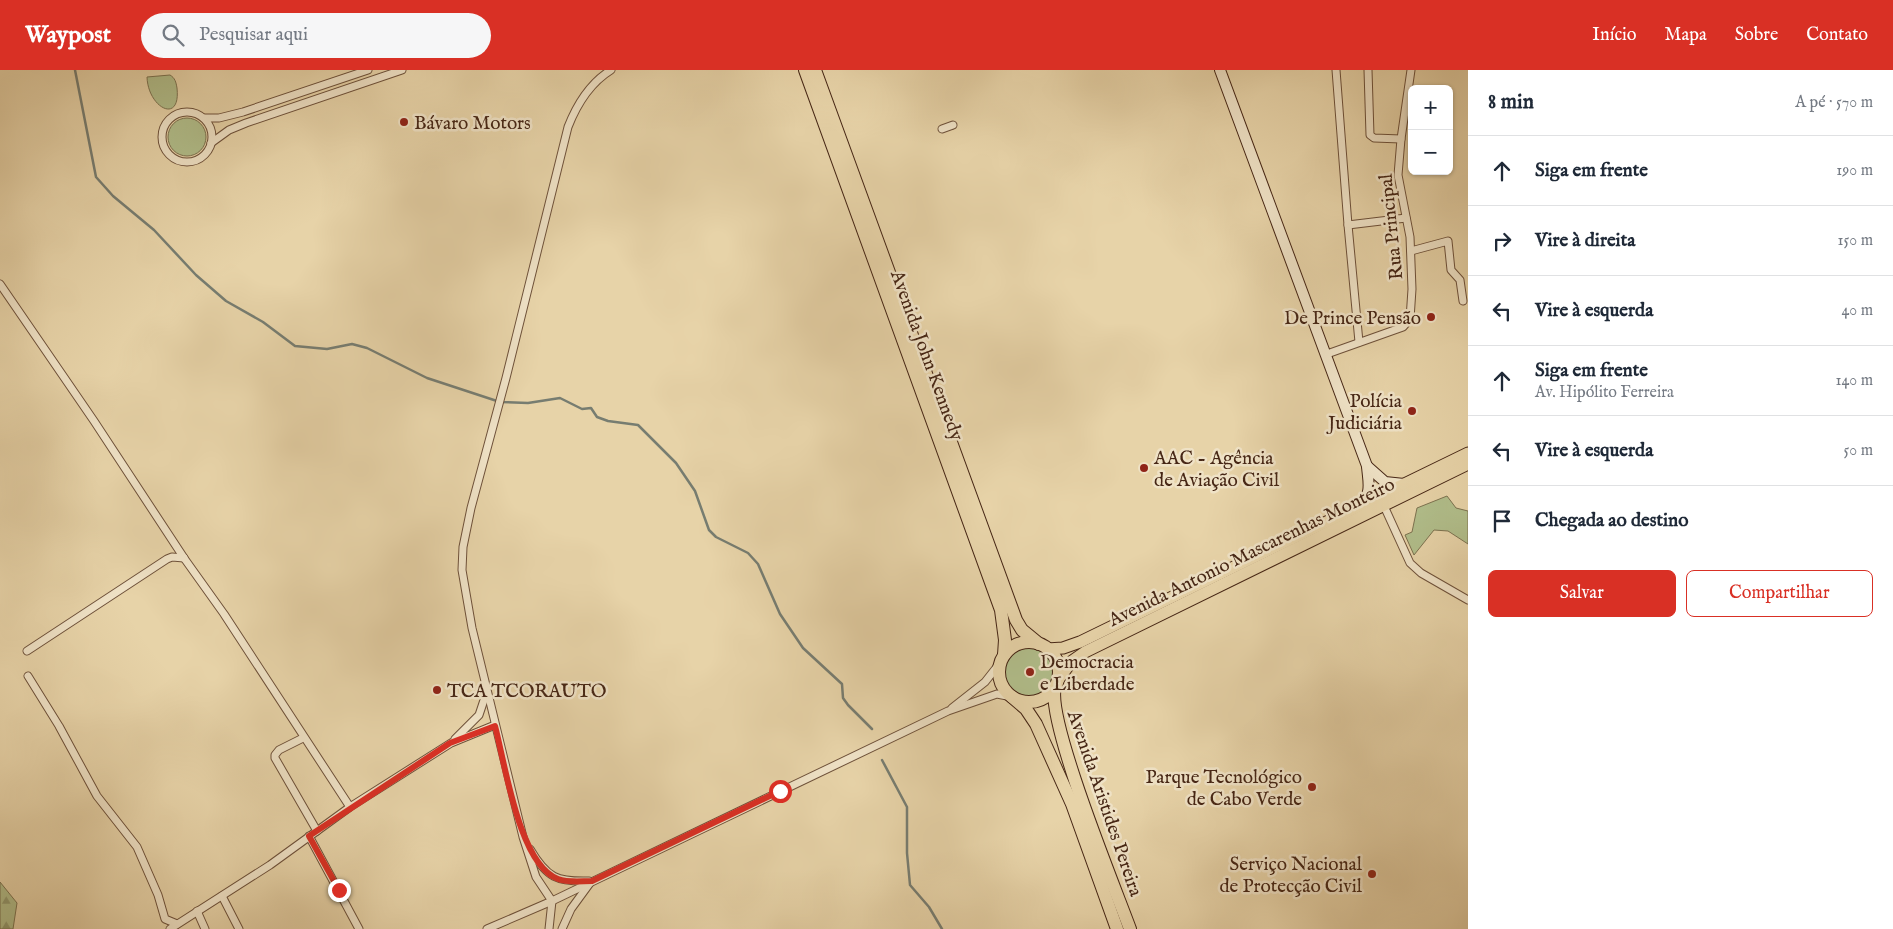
<!DOCTYPE html>
<html lang="pt">
<head>
<meta charset="utf-8">
<style>
  :root { --surface:#fff; --page:#f6f6f7; --text:#1f2937; --muted:#747a83; --line:#e0e1e3; --accent:#d93025 }
  body { margin:0; font-family:"IM FELL English",serif; background:var(--page); color:var(--text) }
  .controls { position:absolute; right:15px; top:15px; display:grid; overflow:hidden; border-radius:8px; box-shadow:0 1px 4px #0004 }
  .controls button { width:45px; height:45px; display:grid; place-items:center; padding:0; border:0; border-bottom:1px solid var(--line); background:var(--surface); color:var(--text); font:25px sans-serif }
  .stop { position:absolute; width:15px; height:15px; margin:-11px; border:4px solid #d93025; border-radius:50%; background:#fff }
  .stop.end { background:#d93025; border-color:#fff; box-shadow:0 1px 5px #0008 }
  .list { margin:0; padding:0; list-style:none }
  h2 { display:flex; justify-content:space-between; align-items:center; height:65px; margin:0; padding:0 20px; font-size:21px }
  h2 small { font-size:16px; font-weight:400; color:var(--muted) }
  .list li { display:grid; grid-template-columns:32px 1fr auto; gap:15px; align-items:center; box-sizing:border-box; height:70px; padding:0 20px; border-top:1px solid var(--line) }
  .list b { display:block; font-size:19px; white-space:nowrap }
  .list p { margin:0; font-size:16px; white-space:nowrap; color:var(--muted) }
  .list em { font-size:16px; font-style:normal; color:var(--muted) }
  .actions { display:flex; gap:10px; padding:15px 20px }
  .actions a { flex:1; padding:11px 0; border:1px solid var(--accent); border-radius:8px; text-align:center; font-size:18px; color:var(--accent) }
  .actions .main { background:var(--accent); color:#fff }
  .icon { flex:none; width:28px; height:28px; fill:none; stroke:currentColor; stroke-width:2; stroke-linecap:round; stroke-linejoin:round }
  .map { position:relative; flex:none; width:1468px; height:859px; overflow:hidden }
  header { display:flex; align-items:center; gap:30px; box-sizing:border-box; height:70px; padding:0 25px; background:var(--accent); color:#fff }
  header strong { font-size:24px }
  nav { display:flex; gap:28px; margin-inline-start:auto; font-size:18px }
  .search { width:350px; height:45px; background:var(--page); display:flex; align-items:center; gap:12px; box-sizing:border-box; padding:0 18px; border-radius:28px; color:var(--muted); font-size:19px }
  main { display:flex }
  aside { flex:1; background:var(--surface) }
  .map>svg:first-child { display:block }
  .green { fill:#b1be8b; stroke:#7c7250 }
  .forest { fill:url(#forest-firs); stroke:#7c7250 }
  .lines { fill:none; stroke-linecap:round; stroke-linejoin:round }
  .stream { stroke:#777d71; stroke-width:2.5 }
  .street-casing { stroke:#6e513a; stroke-width:9 }
  .secondary-casing { stroke:#462615; stroke-width:12 }
  .primary-casing { stroke:#462615; stroke-width:13 }
  .highway-casing { stroke:#462615; stroke-width:14 }
  .street { stroke:#efe2c6; stroke-width:7 }
  .secondary { stroke:#efe2c6; stroke-width:10 }
  .primary { stroke:#e7d3a8; stroke-width:11 }
  .highway { stroke:#e7d3a8; stroke-width:12 }
  .route { stroke:#d93025; stroke-width:6 }
  .poi-dot { fill:#8f2418; stroke:#efe2c6; stroke-width:2 }
  .labels { text-anchor:middle; stroke-width:5; stroke-linejoin:round; paint-order:stroke }
  .poi-label { font-size:19px; fill:#462615; stroke:#efe2c6; text-anchor:start }
  .street-label { font-size:19px; fill:#462615; stroke:#efe2c6 }
</style>
</head>
<body>
<header>
<strong>Waypost</strong>
<div class="search"><svg class="icon" aria-label="search" viewBox="0 0 24 24"><circle cx="10" cy="10" r="6"/><path d="M15 15l6 6"/></svg>Pesquisar aqui</div>
<nav><a>Início</a><a>Mapa</a><a>Sobre</a><a>Contato</a></nav>
</header>
<main>
<div class="map">
<svg width="1468" height="859" viewBox="0 0 1468 859">
  <defs>
    <pattern id="forest-firs" width="22" height="20" patternUnits="userSpaceOnUse" patternTransform="scale(1.25)"><rect width="22" height="20" fill="#b1be8b"/><path d="M5 1l3.5 6h-7zM16 11l3.5 6h-7z" fill="#929a70"/></pattern>
  </defs>
  <rect width="100%" height="100%" fill="#e7d3a8"/>
  <filter id="stains"><feTurbulence type="fractalNoise" baseFrequency=".004" numOctaves="4"/><feColorMatrix values="0 0 0 0 .2 0 0 0 0 .09 0 0 0 0 .02 0 0 0 .5 -.17"/></filter>
  <radialGradient id="worn" r=".72"><stop offset=".6" stop-color="#630" stop-opacity="0"/><stop offset="1" stop-color="#630" stop-opacity=".3"/></radialGradient>
  <g class="green">
    <path d="M 170,5 C 175,8 176,12 177,18 C 181,55 148,38 147,7 Z"/>
    <circle cx="187" cy="67" r="19"/>
    <path d="M 1447,426 L 1456,438 L 1468,441 L 1468,474 L 1448,461 L 1434,460 L 1414,485 L 1405,465 L 1412,462 L 1417,438 Z"/>
    <circle cx="1029" cy="602" r="24"/>
  </g>
  <path class="forest" d="M 0,812 L 17,833 L 13,859 L 0,859 Z"/>
  <g class="lines">
    <g class="stream">
      <path d="M 75,0 L 96,107 L 113,126 L 154,160 L 196,205 L 226,231 L 263,252 L 295,276 L 327,279 L 352,274 L 367,278 L 427,308 L 500,332 L 528,333 L 560,328 L 582,339 L 591,338 L 597,347 L 608,351 L 638,355 L 676,393 L 695,421 L 709,460 L 716,467 L 748,483 L 758,494 L 780,544 L 803,578 L 842,614 L 843,628 L 848,635 L 872,659"/>
      <path d="M 882,690 L 907,737 L 907,783 L 910,815 L 929,837 L 942,859"/>
    </g>
    <g class="street-casing">
      <g id="street">
        <path d="M 1336,0 L 1348,155 L 1406,148"/>
        <path d="M 1368,0 L 1370,65 L 1374,68 L 1401,69"/>
        <circle cx="187" cy="67" r="25"/>
        <path d="M 204,48 L 219,48 L 243,42 L 368,0"/>
        <path d="M 942,59 L 953,55"/>
        <path d="M 211,73 L 229,60 L 246,53 L 402,0"/>
        <path d="M 1348,155 L 1359,272"/>
        <path d="M 1411,181 L 1448,171 L 1451,200 L 1460,210 L 1463,231"/>
        <path d="M 0,214 L 94,351 L 184,488 L 224,544 L 350,737"/>
        <path d="M 1327,284 L 1403,257 L 1410,249 L 1412,219 L 1410,167 L 1398,105 L 1401,69 L 1411,0"/>
        <path d="M 1384,436 L 1410,493 L 1421,503 L 1468,530"/>
        <path d="M 27,581 L 167,489 L 172,487 L 184,488"/>
        <path d="M 28,606 L 59,656 L 97,726 L 137,777 L 158,825 L 165,849 L 177,854"/>
        <path d="M 952,638 L 985,612 L 1000,593"/>
        <path d="M 303,668 L 279,680 L 275,685 L 275,688 L 317,761"/>
        <path d="M 455,669 L 479,645 L 486,624"/>
        <path d="M 309,766 L 359,859"/>
        <path d="M 530,779 C 547,808 557,812 589,811"/>
        <path d="M 222,826 L 239,859"/>
        <path d="M 197,841 L 205,859"/>
        <path d="M 170,859 L 270,795 L 350,737 L 451,673 L 495,655"/>
        <path d="M 487,859 L 552,831 L 948,641 L 997,624 L 1012,627"/>
        <path d="M 549,859 L 552,831 L 536,807 L 523,767 L 472,558 L 462,500 L 463,477 L 471,438 L 506,308 L 568,57 C 577,34 590,13 611,0"/>
        <path d="M 562,859 L 571,839 L 590,813"/>
      </g>
    </g>
    <g class="secondary-casing">
      <g id="secondary">
        <path d="M 1220,0 L 1367,396 C 1368,412 1373,423 1359,436"/>
        <path d="M 1367,396 L 1385,412 L 1404,414"/>
      </g>
    </g>
    <g class="primary-casing">
      <g id="primary">
        <path d="M 1047,579 L 1063,578 L 1080,572 L 1468,383"/>
        <path d="M 1058,610 L 1072,591 L 1085,582 L 1468,394"/>
      </g>
    </g>
    <g class="highway-casing">
      <g id="highway">
        <path d="M 805,0 L 1001,540 L 1005,570 L 1004,585"/>
        <path d="M 815,0 L 1016,550 L 1022,560 L 1039,574"/>
        <circle cx="1029" cy="602" r="30"/>
        <path d="M 1055,617 C 1046,650 1115,818 1130,859"/>
        <path d="M 1012,627 L 1026,639 L 1036,654 L 1072,734 L 1117,859"/>
      </g>
    </g>
    <use href="#street" class="street"/>
    <use href="#secondary" class="secondary"/>
    <use href="#primary" class="primary"/>
    <use href="#highway" class="highway"/>
  </g>
  <g class="lines">
    <path class="route" d="M 339,820 L 309,766 L 450,673 L 495,656 C 505,693 519,795 558,809 C 569,813 581,811 592,811 L 780,721"/>
  </g>
  <g class="poi-dot">
    <circle cx="404" cy="52" r="5"/>
    <circle cx="1431" cy="247" r="5"/>
    <circle cx="1412" cy="341" r="5"/>
    <circle cx="1144" cy="398" r="5"/>
    <circle cx="1030" cy="602" r="5"/>
    <circle cx="437" cy="620" r="5"/>
    <circle cx="1312" cy="717" r="5"/>
    <circle cx="1372" cy="804" r="5"/>
  </g>
  <g class="labels">
    <g class="poi-label">
      <text x="414" y="59">Bávaro Motors</text>
      <text x="1421" y="254" text-anchor="end">De Prince Pensão</text>
      <text x="1402" y="337" text-anchor="end">Polícia<tspan x="1402" dy="22">Judiciária</tspan></text>
      <text x="1154" y="394">AAC - Agência<tspan x="1154" dy="22">de Aviação Civil</tspan></text>
      <text x="1040" y="598">Democracia<tspan x="1040" dy="22">e Liberdade</tspan></text>
      <text x="447" y="627">TCA TCORAUTO</text>
      <text x="1302" y="713" text-anchor="end">Parque Tecnológico<tspan x="1302" dy="22">de Cabo Verde</tspan></text>
      <text x="1362" y="800" text-anchor="end">Serviço Nacional<tspan x="1362" dy="22">de Protecção Civil</tspan></text>
    </g>
    <g class="street-label">
      <text transform="translate(1390 157) rotate(-96)" y="7">Rua Principal</text>
      <text transform="translate(928 285) rotate(70)" y="7">Avenida John Kennedy</text>
      <text transform="translate(1251 481) rotate(-26)" y="7">Avenida Antonio Mascarenhas Monteiro</text>
      <text transform="translate(1106 733) rotate(71)" y="7">Avenida Aristides Pereira</text>
    </g>
  </g>
  <rect width="100%" height="100%" filter="url(#stains)"/>
  <rect width="100%" height="100%" fill="url(#worn)"/>
</svg>
<div class="controls">
<button>+</button>
<button>−</button>
</div>
<div class="stop" style="left:780px;top:721px"></div>
<div class="stop end" style="left:339px;top:820px"></div>
</div>
<aside>
<h2>8 min<small>A pé · 570 m</small></h2>
<ul class="list">
<li><svg class="icon" aria-label="ahead" viewBox="0 0 24 24"><path d="M12 20V5M6 11l6-6 6 6"/></svg><div><b>Siga em frente</b></div><em>190 m</em></li>
<li><svg class="icon" aria-label="right" viewBox="0 0 24 24"><path d="M7 20v-9h11M14 6l5 5-5 5"/></svg><div><b>Vire à direita</b></div><em>150 m</em></li>
<li><svg class="icon" aria-label="left" viewBox="0 0 24 24"><path d="M17 20v-9H6M10 6l-5 5 5 5"/></svg><div><b>Vire à esquerda</b></div><em>40 m</em></li>
<li><svg class="icon" aria-label="ahead" viewBox="0 0 24 24"><path d="M12 20V5M6 11l6-6 6 6"/></svg><div><b>Siga em frente</b><p>Av. Hipólito Ferreira</p></div><em>140 m</em></li>
<li><svg class="icon" aria-label="left" viewBox="0 0 24 24"><path d="M17 20v-9H6M10 6l-5 5 5 5"/></svg><div><b>Vire à esquerda</b></div><em>50 m</em></li>
<li><svg class="icon" aria-label="arrive" viewBox="0 0 24 24"><path d="M6 21V4h12l-3 4 3 4H6"/></svg><div><b>Chegada ao destino</b></div></li>
</ul>
<div class="actions"><a class="main">Salvar</a><a>Compartilhar</a></div>
</aside>
</main>
</body>
</html>
